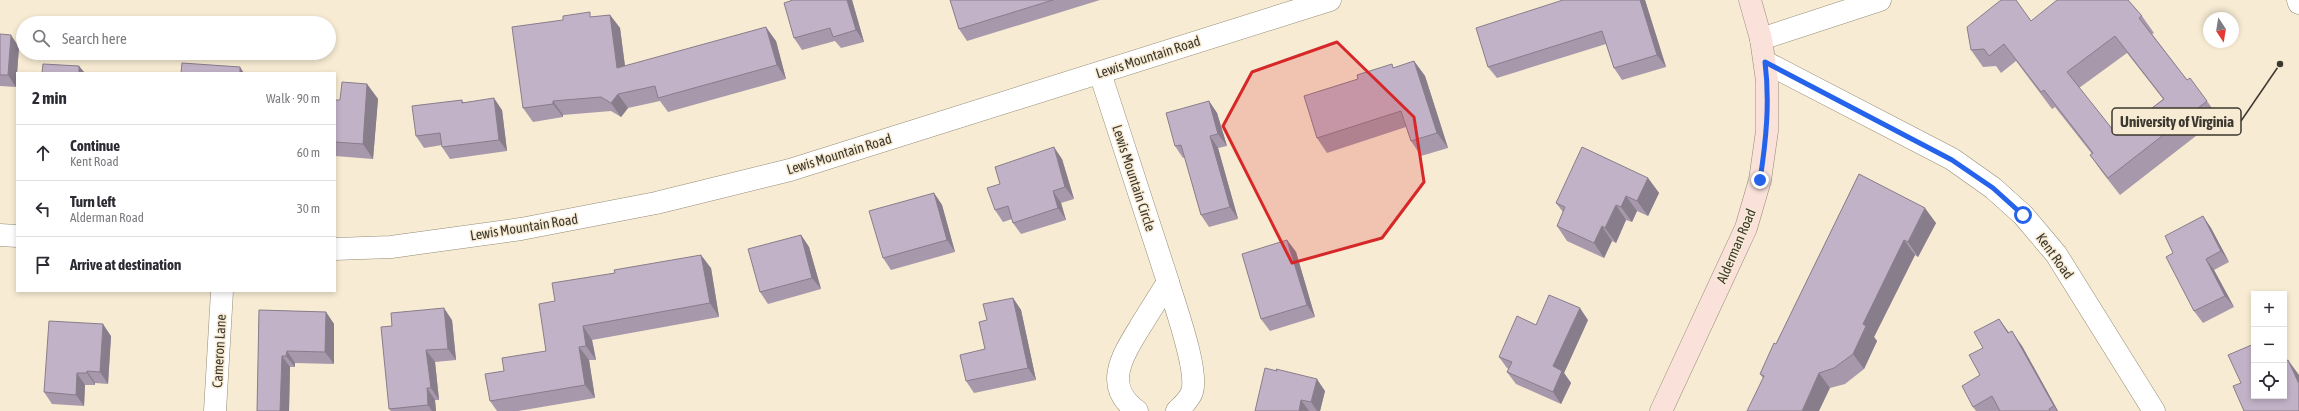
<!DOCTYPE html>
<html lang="en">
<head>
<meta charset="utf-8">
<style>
  :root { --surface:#fff; --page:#f7f7f7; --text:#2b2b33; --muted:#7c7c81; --line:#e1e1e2 }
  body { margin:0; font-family:"Asap Condensed",sans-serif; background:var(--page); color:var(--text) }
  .controls { position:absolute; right:12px; bottom:12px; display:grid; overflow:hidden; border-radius:0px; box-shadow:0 2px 6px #0003 }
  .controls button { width:36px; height:36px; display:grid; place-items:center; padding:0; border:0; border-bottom:1px solid var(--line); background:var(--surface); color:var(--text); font:20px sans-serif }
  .compass { position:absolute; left:2203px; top:12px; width:36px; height:36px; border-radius:50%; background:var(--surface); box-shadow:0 2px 6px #0003; rotate:168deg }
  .stop { position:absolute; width:12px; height:12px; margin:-9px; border:3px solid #2563eb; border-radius:50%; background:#fff }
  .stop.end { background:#2563eb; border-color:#fff; box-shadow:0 1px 4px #0008 }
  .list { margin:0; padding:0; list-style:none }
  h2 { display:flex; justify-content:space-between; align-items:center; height:52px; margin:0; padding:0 16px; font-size:17px }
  h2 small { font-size:13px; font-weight:400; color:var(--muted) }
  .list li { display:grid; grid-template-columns:26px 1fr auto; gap:12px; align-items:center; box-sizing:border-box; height:56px; padding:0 16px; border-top:1px solid var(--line) }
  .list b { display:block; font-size:15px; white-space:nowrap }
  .list p { margin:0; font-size:13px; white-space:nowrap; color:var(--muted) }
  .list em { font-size:13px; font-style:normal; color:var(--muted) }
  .icon { flex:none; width:22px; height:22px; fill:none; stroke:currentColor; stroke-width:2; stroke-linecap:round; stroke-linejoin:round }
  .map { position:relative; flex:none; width:2299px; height:411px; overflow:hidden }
  .search { position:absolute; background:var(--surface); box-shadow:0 2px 6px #0003; left:16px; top:16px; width:320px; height:44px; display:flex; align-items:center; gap:10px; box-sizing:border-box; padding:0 14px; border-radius:22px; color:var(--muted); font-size:15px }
  .panel { position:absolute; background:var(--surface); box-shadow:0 2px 6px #0003; left:16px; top:72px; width:320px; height:220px; border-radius:0px }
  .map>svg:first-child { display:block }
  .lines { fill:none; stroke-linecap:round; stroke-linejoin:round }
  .street-casing { stroke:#958b75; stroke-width:23 }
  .secondary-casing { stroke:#958b75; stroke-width:23 }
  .street { stroke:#fff; stroke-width:22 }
  .secondary { stroke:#fae2da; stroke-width:22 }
  .wall { fill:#a799ab; fill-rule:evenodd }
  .shaded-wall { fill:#887d8b }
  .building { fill:#c2b2c7; stroke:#887d8b; fill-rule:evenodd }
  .route { stroke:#2563eb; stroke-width:5 }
  .marked { fill:#d62828; fill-opacity:0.2; stroke:#d62828; stroke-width:3; stroke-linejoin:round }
  .labels { text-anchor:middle; stroke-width:3; stroke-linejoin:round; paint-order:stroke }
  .street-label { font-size:14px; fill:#3d382f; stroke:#f7ebd3 }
  .leader { fill:none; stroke:#3d382f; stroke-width:1.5 }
  .callout-dot { fill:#3d382f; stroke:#f7ebd3; stroke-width:1.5 }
  .callout { fill:#f7ebd3; stroke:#3d382f; stroke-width:1.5 }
  .callout-label { font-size:15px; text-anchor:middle; font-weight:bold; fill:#3d382f }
</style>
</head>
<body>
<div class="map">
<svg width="2299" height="411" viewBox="0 0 2299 411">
  <rect width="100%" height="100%" fill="#f7ebd3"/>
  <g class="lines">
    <g class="street-casing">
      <g id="street">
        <path d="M 2298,0 L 2299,3"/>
        <path d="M 1761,39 L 1880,0"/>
        <path d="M 1765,62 L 1952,159 L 1993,188 L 2023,215 L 2056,254 L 2154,411"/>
        <path d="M 1100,73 L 1168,282"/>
        <path d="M 0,235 L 17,236"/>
        <path d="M 335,249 L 391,247 L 521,229 L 656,203 L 790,170 L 1330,0"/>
        <path d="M 215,411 L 222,291"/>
        <path d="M 1137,411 C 1102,386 1123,355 1140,327 C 1149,312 1159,297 1168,282 C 1175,306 1199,371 1192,392 C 1189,400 1183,405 1177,411"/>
      </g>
    </g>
    <g class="secondary-casing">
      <path id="secondary" d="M 1661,411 L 1746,228 L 1760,180 L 1767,131 L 1767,81 L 1761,39 L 1750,0"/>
    </g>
    <use href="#street" class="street"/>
    <use href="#secondary" class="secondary"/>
  </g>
  <g class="wall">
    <path d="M 793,0 L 852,0 L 864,42 L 841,48 L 835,41 L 802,50 L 794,38 Z"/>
    <path d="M 950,0 L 1100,0 L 967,41 L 959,29 Z"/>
    <path d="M 1563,0 L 1646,0 L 1645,0 L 1666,67 L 1622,80 L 1614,68 L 1606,44 L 1497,78 L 1488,67 Z"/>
    <path d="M 610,15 L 620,28 L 625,66 L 776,41 L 786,79 L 668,112 L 660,101 L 628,108 L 621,117 L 611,111 L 563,115 L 563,117 L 533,122 L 523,108 L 593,17 Z"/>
    <path d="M 2142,16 L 2154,33 L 2152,34 L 2187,80 L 2207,101 L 2219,118 L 2120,195 L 2102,172 L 2090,155 L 2092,154 L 2055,107 L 2052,109 L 2016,61 L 2001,73 L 1996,66 L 1983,67 L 1971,50 L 2031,21 ZM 2127,53 L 2163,99 L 2117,135 L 2079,88 Z"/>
    <path d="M 0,34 L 19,47 L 16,87 L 0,86 Z"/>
    <path d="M 1414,61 L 1425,76 L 1448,148 L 1421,156 L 1411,141 L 1406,127 L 1327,153 L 1317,138 L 1395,68 Z"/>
    <path d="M 367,84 L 378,99 L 373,159 L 335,156 L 335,100 L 340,100 Z"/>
    <path d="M 462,100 L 463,102 L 502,110 L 507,151 L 450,159 L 442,147 L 442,145 L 424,148 L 416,136 Z"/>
    <path d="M 1209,101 L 1217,113 L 1227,146 L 1218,148 L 1238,219 L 1209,227 L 1201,215 L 1185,157 L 1183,158 L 1175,146 Z"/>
    <path d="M 1062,159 L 1074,199 L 1061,203 L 1066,220 L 1021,234 L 1013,223 L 1012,219 L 1003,222 L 995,210 L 1000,184 Z"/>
    <path d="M 1859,174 L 1936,223 L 1918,257 L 1915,255 L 1874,337 L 1877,341 L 1864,369 L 1845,384 L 1830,388 L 1763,378 L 1760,374 L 1776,344 Z"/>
    <path d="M 1648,178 L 1659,193 L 1648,216 L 1637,211 L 1632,222 L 1626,220 L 1616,243 L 1612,241 L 1604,258 L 1567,241 L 1557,226 L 1563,212 L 1556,203 Z"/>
    <path d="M 934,193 L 942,205 L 955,252 L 891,270 L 883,258 Z"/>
    <path d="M 2203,216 L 2211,228 L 2229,262 L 2214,270 L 2234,307 L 2203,323 L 2194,311 L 2173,253 Z"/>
    <path d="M 801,235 L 809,247 L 821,289 L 768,304 L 760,292 Z"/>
    <path d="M 1287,240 L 1296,252 L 1315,317 L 1270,331 L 1261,319 Z"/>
    <path d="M 711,268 L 719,317 L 592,340 L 596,360 L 589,360 L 595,398 L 518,411 L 497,411 L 490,401 L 504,371 L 546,351 L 555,301 Z"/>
    <path d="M 1013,298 L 1021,310 L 1036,380 L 974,393 L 966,381 L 985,349 L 987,320 Z"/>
    <path d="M 259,310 L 326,312 L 334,324 L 334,364 L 295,363 L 295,367 L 290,367 L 289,411 L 257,411 Z"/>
    <path d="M 1999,319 L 2009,333 L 2022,346 L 2058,411 L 1976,411 L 1973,407 L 1980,375 L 1983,348 Z"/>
    <path d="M 452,320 L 456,360 L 435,362 L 439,400 L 435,400 L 436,411 L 391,411 L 389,409 L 392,326 Z"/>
    <path d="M 1588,320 L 1564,373 L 1571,383 L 1561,404 L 1516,384 L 1507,372 L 1509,369 L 1507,368 L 1499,357 L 1536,325 Z"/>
    <path d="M 111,336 L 108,384 L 95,383 L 95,385 L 85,385 L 84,406 L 52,404 L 44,392 Z"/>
    <path d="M 1325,391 L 1320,411 L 1255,411 Z"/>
  </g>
  <g class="shaded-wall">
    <path d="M 847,0 L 852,0 L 864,42 L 856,30 Z"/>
    <path d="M 1640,0 L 1645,0 L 1666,67 L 1657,55 Z"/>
    <path d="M 610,15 L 620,28 L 627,82 L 617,68 Z"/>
    <path d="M 766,27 L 776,41 L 786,79 L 777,65 Z"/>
    <path d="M 11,35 L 19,47 L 16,87 L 8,75 Z"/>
    <path d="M 1414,61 L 1425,76 L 1448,148 L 1437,133 Z"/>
    <path d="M 79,66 L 85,73 L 79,73 Z"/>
    <path d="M 240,67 L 244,73 L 240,73 Z"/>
    <path d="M 367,84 L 378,99 L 373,159 L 363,144 Z"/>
    <path d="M 618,94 L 628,108 L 621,117 L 611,103 Z"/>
    <path d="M 494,98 L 502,110 L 507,151 L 499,140 Z"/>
    <path d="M 553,101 L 563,115 L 563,117 L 553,104 Z"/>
    <path d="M 1209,101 L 1217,113 L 1227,146 L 1218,134 Z"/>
    <path d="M 1210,136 L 1218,148 L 1238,219 L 1230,207 Z"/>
    <path d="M 1054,147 L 1062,159 L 1074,199 L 1065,187 Z"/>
    <path d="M 1648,178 L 1659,193 L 1648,216 L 1637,201 Z"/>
    <path d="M 1053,191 L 1061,203 L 1066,220 L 1058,208 Z"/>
    <path d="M 934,193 L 942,205 L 955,252 L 947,240 Z"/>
    <path d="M 1626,196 L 1637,211 L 1632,222 L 1621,207 Z"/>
    <path d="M 1616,205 L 1626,220 L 1616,243 L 1605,228 Z"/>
    <path d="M 1925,208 L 1936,223 L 1918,257 L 1908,242 Z"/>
    <path d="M 2203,216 L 2211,228 L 2229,262 L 2221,251 Z"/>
    <path d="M 1602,226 L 1612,241 L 1604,258 L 1594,243 Z"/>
    <path d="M 801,235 L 809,247 L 821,289 L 812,278 Z"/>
    <path d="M 1287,240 L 1296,252 L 1315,317 L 1307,305 Z"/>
    <path d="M 1904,240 L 1915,255 L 1874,337 L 1877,341 L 1864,369 L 1853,354 L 1863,324 Z"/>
    <path d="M 701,255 L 711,268 L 719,317 L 710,303 Z"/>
    <path d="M 2206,259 L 2214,270 L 2234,307 L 2225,296 Z"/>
    <path d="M 1013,298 L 1021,310 L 1036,380 L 1028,368 Z"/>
    <path d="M 444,308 L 452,320 L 456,360 L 448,349 Z"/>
    <path d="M 1580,308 L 1588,320 L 1564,373 L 1571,383 L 1561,404 L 1553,392 L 1553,366 Z"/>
    <path d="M 326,312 L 334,324 L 334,364 L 325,352 Z"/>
    <path d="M 1999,319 L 2010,334 L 2008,333 Z"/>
    <path d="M 103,324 L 111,336 L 108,384 L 100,372 Z"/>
    <path d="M 583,326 L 592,340 L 596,360 L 586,346 Z"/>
    <path d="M 2012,331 L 2022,346 L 2058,411 L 2057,411 L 2054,406 Z"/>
    <path d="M 579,347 L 589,360 L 595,398 L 585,385 Z"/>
    <path d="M 426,350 L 435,362 L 439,400 L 431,388 Z"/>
    <path d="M 287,351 L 295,363 L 295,367 L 286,356 Z"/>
    <path d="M 282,356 L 290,367 L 289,411 L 280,411 Z"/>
    <path d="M 2288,360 L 2299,375 L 2299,384 Z"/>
    <path d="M 87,371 L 95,383 L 95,385 L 87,373 Z"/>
    <path d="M 77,373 L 85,385 L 84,406 L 76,395 Z"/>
    <path d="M 1819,373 L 1830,388 L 1819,411 L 1802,411 Z"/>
    <path d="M 1317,379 L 1325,391 L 1320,411 L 1317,411 L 1311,402 Z"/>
    <path d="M 427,388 L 435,400 L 436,411 L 432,411 L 428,405 Z"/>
    <path d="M 1301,400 L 1309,411 L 1299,411 Z"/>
  </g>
  <g class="building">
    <path d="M 793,0 L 847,0 L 856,30 L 833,37 L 830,28 L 794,38 L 784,3 Z"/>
    <path d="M 950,0 L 1053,0 L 959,29 Z"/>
    <path d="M 1563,0 L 1640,0 L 1657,55 L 1614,68 L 1602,31 L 1488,67 L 1476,28 Z"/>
    <path d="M 2001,0 L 2016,0 L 2031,21 L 2057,0 L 2128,0 L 2142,16 L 2139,18 L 2187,80 L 2190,78 L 2207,101 L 2108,178 L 2090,155 L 2093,153 L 2044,90 L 2041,92 L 2004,44 L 1989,56 L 1984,49 L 1971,50 L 1967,27 ZM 2115,36 L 2164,99 L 2117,135 L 2067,72 Z"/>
    <path d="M 590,12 L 590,17 L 610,15 L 617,68 L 766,27 L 777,65 L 658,98 L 655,86 L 618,94 L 611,103 L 601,97 L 553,101 L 553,104 L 523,108 L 512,27 L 563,20 L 563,16 Z"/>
    <path d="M 0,34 L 11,35 L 8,75 L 0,75 Z"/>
    <path d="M 1414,61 L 1437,133 L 1411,141 L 1401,111 L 1317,138 L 1304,96 L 1358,79 L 1357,75 L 1392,64 L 1393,68 Z"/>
    <path d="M 182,63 L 240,67 L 240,73 L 181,73 Z"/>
    <path d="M 43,64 L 79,66 L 79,73 L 42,73 Z"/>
    <path d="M 342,82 L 367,84 L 363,144 L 335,142 L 335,100 L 340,100 Z"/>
    <path d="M 494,98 L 499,140 L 442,147 L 440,133 L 416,136 L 412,106 L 462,100 L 462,103 Z"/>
    <path d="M 1209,101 L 1218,134 L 1210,136 L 1230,207 L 1201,215 L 1181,145 L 1175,146 L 1166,113 Z"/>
    <path d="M 1054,147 L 1065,187 L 1053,191 L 1058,208 L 1013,223 L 1008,206 L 995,210 L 987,188 L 1000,184 L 995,167 Z"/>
    <path d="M 1582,147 L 1648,178 L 1637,201 L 1626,196 L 1621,207 L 1616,205 L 1605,228 L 1602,226 L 1594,243 L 1557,226 L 1565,207 L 1556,203 Z"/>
    <path d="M 1859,174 L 1925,208 L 1908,242 L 1904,240 L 1863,324 L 1866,326 L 1853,354 L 1834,368 L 1819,373 L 1802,411 L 1747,411 L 1764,376 L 1760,374 L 1774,343 L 1776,344 Z"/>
    <path d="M 934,193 L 947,240 L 883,258 L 869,211 Z"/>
    <path d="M 2203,216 L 2221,251 L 2206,259 L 2225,296 L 2194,311 L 2166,257 L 2173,253 L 2165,236 Z"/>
    <path d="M 801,235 L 812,278 L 760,292 L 748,249 Z"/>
    <path d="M 1287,240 L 1307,305 L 1261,319 L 1242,254 Z"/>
    <path d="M 701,255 L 710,303 L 583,326 L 586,346 L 579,347 L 585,385 L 490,401 L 485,374 L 504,371 L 502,358 L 546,351 L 539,304 L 555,301 L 552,283 L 615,273 L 614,270 Z"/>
    <path d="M 1549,295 L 1580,308 L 1553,366 L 1562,371 L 1553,392 L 1507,372 L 1512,362 L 1499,357 L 1517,316 L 1536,325 Z"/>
    <path d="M 1013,298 L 1028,368 L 966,381 L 960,355 L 985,349 L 979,322 L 987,320 L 983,304 Z"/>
    <path d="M 444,308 L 448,349 L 426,350 L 431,388 L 427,388 L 428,405 L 389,409 L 381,327 L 392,326 L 391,313 Z"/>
    <path d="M 259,310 L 326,312 L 325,352 L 287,351 L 286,356 L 282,356 L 280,411 L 257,411 Z"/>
    <path d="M 1999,319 L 2008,333 L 2012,331 L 2054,406 L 2049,409 L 2050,411 L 2000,411 L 1992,396 L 1973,407 L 1962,386 L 1980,375 L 1969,355 L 1983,348 L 1974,332 Z"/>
    <path d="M 49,321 L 103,324 L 100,372 L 87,371 L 87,373 L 77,373 L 76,395 L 44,392 Z"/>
    <path d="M 2254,344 L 2254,396 L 2284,396 L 2284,362 L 2288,360 L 2299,384 L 2299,411 L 2244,411 L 2233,386 L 2241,383 L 2228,355 Z"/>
    <path d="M 1265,368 L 1277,371 L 1276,369 L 1317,379 L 1311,402 L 1301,400 L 1299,411 L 1255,411 Z"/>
  </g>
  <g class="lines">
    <path class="route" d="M 1760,180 C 1766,141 1770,102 1765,62 L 1952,160 L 1993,188 L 2023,215"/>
  </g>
  <path class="marked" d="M 1337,42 L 1414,117 L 1424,182 L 1382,238 L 1292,263 L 1223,126 L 1252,72 Z"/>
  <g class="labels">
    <g class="street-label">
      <text transform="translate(1148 57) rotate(-18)" y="5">Lewis Mountain Road</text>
      <text transform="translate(839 154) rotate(-17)" y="5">Lewis Mountain Road</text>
      <text transform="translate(1134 178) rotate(72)" y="5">Lewis Mountain Circle</text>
      <text transform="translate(524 227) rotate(-9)" y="5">Lewis Mountain Road</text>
      <text transform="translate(1736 246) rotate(-67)" y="5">Alderman Road</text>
      <text transform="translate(2055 256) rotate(54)" y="5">Kent Road</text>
      <text transform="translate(219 351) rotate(-87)" y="5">Cameron Lane</text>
    </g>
  </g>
  <path class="leader" d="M2280 64L2241 121"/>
  <circle class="callout-dot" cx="2280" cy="64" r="4"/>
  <rect class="callout" x="2112" y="108" width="129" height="27" rx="4"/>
  <g class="callout-label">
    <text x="2177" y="127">University of Virginia</text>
  </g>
</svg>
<div class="controls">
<button>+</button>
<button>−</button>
<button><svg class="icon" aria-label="locate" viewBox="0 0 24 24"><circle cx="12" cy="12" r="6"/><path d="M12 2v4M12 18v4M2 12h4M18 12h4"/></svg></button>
</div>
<svg class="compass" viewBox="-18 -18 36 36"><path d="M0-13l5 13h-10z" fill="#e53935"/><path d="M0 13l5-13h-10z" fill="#7c7c81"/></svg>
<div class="stop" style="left:2023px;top:215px"></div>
<div class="stop end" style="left:1760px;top:180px"></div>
<div class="search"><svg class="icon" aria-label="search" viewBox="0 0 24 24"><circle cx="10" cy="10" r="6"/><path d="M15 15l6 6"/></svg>Search here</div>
<section class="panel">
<h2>2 min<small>Walk · 90 m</small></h2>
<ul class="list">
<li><svg class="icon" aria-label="ahead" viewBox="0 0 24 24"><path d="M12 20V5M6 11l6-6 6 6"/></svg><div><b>Continue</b><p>Kent Road</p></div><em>60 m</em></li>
<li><svg class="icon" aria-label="left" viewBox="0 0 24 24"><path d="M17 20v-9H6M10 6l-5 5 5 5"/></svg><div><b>Turn left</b><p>Alderman Road</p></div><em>30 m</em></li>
<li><svg class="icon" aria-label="arrive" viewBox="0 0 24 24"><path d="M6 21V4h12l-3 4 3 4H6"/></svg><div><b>Arrive at destination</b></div></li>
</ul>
</section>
</div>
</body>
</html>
